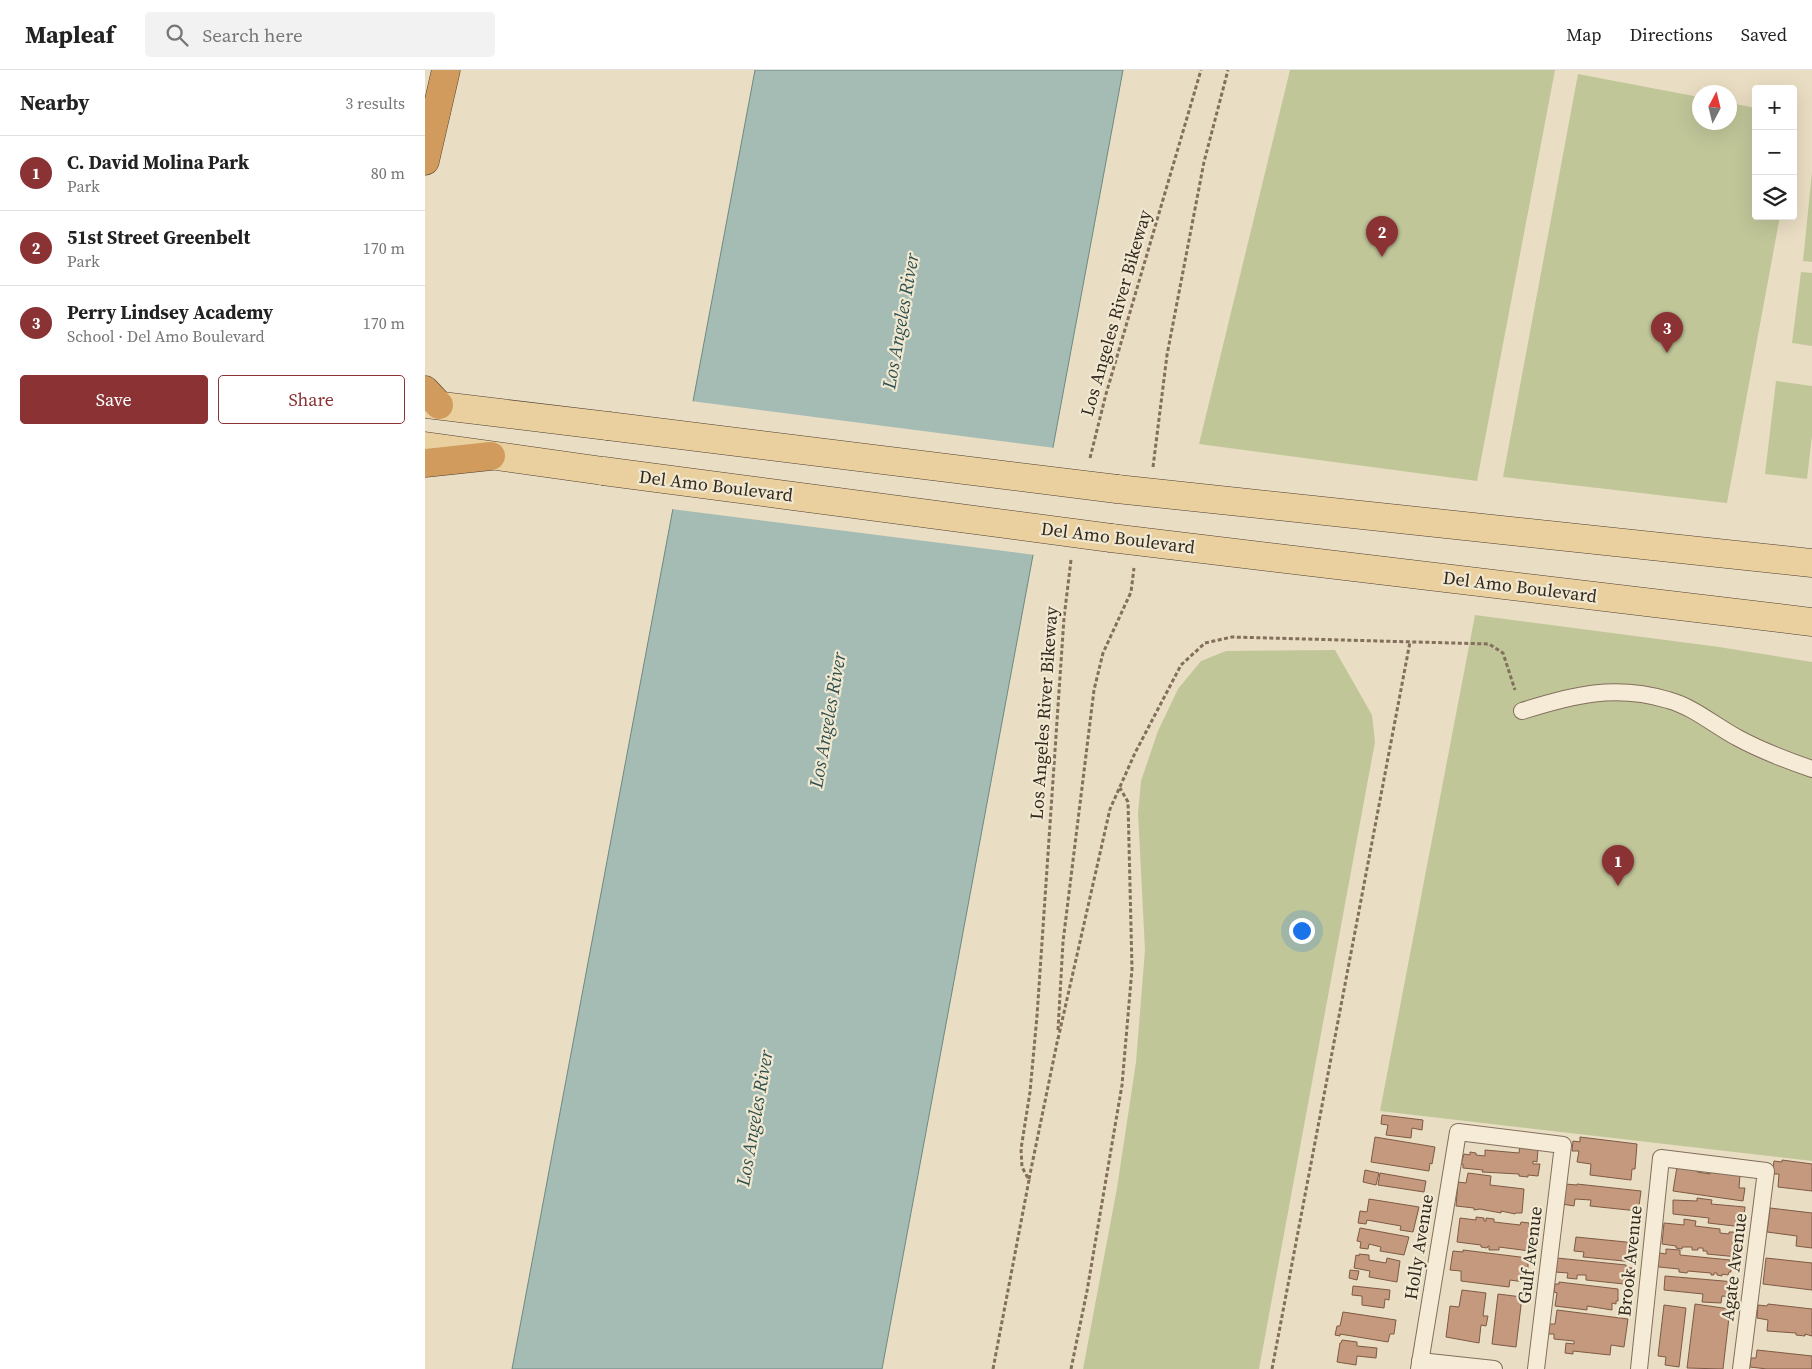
<!DOCTYPE html>
<html lang="en">
<head>
<meta charset="utf-8">
<style>
  :root { --surface:#fff; --page:#f2f2f2; --text:#222; --muted:#767676; --line:#e0e0e0; --accent:#8a3234 }
  body { margin:0; font-family:"Source Serif 4",serif; background:var(--page); color:var(--text) }
  .controls { position:absolute; right:15px; top:15px; display:grid; overflow:hidden; border-radius:5px; box-shadow:0 5px 20px #0002 }
  .controls button { width:45px; height:45px; display:grid; place-items:center; padding:0; border:0; border-bottom:1px solid var(--line); background:var(--surface); color:var(--text); font:25px sans-serif }
  .compass { position:absolute; left:1267px; top:15px; width:45px; height:45px; border-radius:50%; background:var(--surface); box-shadow:0 5px 20px #0002; rotate:7deg }
  .you { position:absolute; left:876px; top:860px; width:18px; height:18px; margin:-12px; border:4px solid #fff; border-radius:50%; background:#1a73e8; box-shadow:0 0 0 8px #1a73e833 }
  .badge { display:grid; place-items:center; width:32px; height:32px; border-radius:50%; background:var(--accent); color:#fff; font-size:16px; font-weight:700 }
  .pin { position:absolute; translate:-50% -41px; filter:drop-shadow(0 1px 2px #0008) }
  .pin::after { content:''; position:absolute; top:26px; width:18px; height:15px; background:inherit; clip-path:polygon(0 0,100% 0,50% 100%) }
  .list { margin:0; padding:0; list-style:none }
  h2 { display:flex; justify-content:space-between; align-items:center; height:65px; margin:0; padding:0 20px; font-size:21px }
  h2 small { font-size:16px; font-weight:400; color:var(--muted) }
  .list li { display:grid; grid-template-columns:32px 1fr auto; gap:15px; align-items:center; box-sizing:border-box; height:75px; padding:0 20px; border-top:1px solid var(--line) }
  .list b { display:block; font-size:19px; white-space:nowrap }
  .list p { margin:0; font-size:16px; white-space:nowrap; color:var(--muted) }
  .list em { font-size:16px; font-style:normal; color:var(--muted) }
  .actions { display:flex; gap:10px; padding:15px 20px }
  .actions a { flex:1; padding:11px 0; border:1px solid var(--accent); border-radius:5px; text-align:center; font-size:18px; color:var(--accent) }
  .actions .main { background:var(--accent); color:#fff }
  .icon { flex:none; width:28px; height:28px; fill:none; stroke:currentColor; stroke-width:2; stroke-linecap:round; stroke-linejoin:round }
  .map { position:relative; flex:none; width:1387px; height:1299px; overflow:hidden }
  header { display:flex; align-items:center; gap:30px; box-sizing:border-box; height:70px; padding:0 25px; background:var(--surface); border-bottom:1px solid var(--line) }
  header strong { font-size:24px }
  nav { display:flex; gap:28px; margin-inline-start:auto; font-size:18px }
  .search { width:350px; height:45px; background:var(--page); display:flex; align-items:center; gap:12px; box-sizing:border-box; padding:0 18px; border-radius:5px; color:var(--muted); font-size:19px }
  main { display:flex }
  aside { flex:1; background:var(--surface) }
  .map>svg:first-child { display:block }
  .green { fill:#c1c699 }
  .water { fill:#a5bcb5; stroke:#6d8982 }
  .pier { fill:#e9ddc3 }
  .building { fill:#c4997d; stroke:#7e5a44 }
  .lines { fill:none; stroke-linecap:round; stroke-linejoin:round }
  .service-casing { stroke:#826f5c; stroke-width:18 }
  .primary-casing { stroke:#503e30; stroke-width:29 }
  .motorway-casing { stroke:#503e30; stroke-width:29 }
  .path { stroke:#826f5c; stroke-width:3; stroke-dasharray:4 2.5; stroke-linecap:butt }
  .service { stroke:#f5ebd6; stroke-width:16 }
  .primary { stroke:#e9d09e; stroke-width:28 }
  .motorway { stroke:#d09b5c; stroke-width:28 }
  .primary-bridge-casing { stroke:#503e30; stroke-width:29; stroke-linecap:butt }
  .primary-bridge { stroke:#e9d09e; stroke-width:28 }
  .labels { text-anchor:middle; stroke-width:4.5; stroke-linejoin:round; paint-order:stroke }
  .street-label { font-size:18px; fill:#33281e; stroke:#f1e8d2 }
  .water-label { font-size:19px; font-style:italic; fill:#2f514f; stroke:#f1e8d2 }
</style>
</head>
<body>
<header>
<strong>Mapleaf</strong>
<div class="search"><svg class="icon" aria-label="search" viewBox="0 0 24 24"><circle cx="10" cy="10" r="6"/><path d="M15 15l6 6"/></svg>Search here</div>
<nav><a>Map</a><a>Directions</a><a>Saved</a></nav>
</header>
<main>
<aside>
<h2>Nearby<small>3 results</small></h2>
<ul class="list">
<li><span class="badge">1</span><div><b>C. David Molina Park</b><p>Park</p></div><em>80 m</em></li>
<li><span class="badge">2</span><div><b>51st Street Greenbelt</b><p>Park</p></div><em>170 m</em></li>
<li><span class="badge">3</span><div><b>Perry Lindsey Academy</b><p>School · Del Amo Boulevard</p></div><em>170 m</em></li>
</ul>
<div class="actions"><a class="main">Save</a><a>Share</a></div>
</aside>
<div class="map">
<svg width="1387" height="1299" viewBox="0 0 1387 1299">
  <rect width="100%" height="100%" fill="#e9ddc3"/>
  <g class="green">
    <path d="M 865,0 L 1130,0 L 1052,411 L 774,374 Z"/>
    <path d="M 1153,4 L 1274,27 L 1274,52 L 1304,52 L 1305,33 L 1331,38 L 1331,146 L 1355,146 L 1302,433 L 1078,407 Z"/>
    <path d="M 1387,102 L 1387,192 L 1378,191 Z"/>
    <path d="M 1376,202 L 1387,203 L 1387,276 L 1367,273 Z"/>
    <path d="M 1351,311 L 1387,316 L 1387,366 L 1382,409 L 1340,404 Z"/>
    <path d="M 1050,545 L 1294,577 L 1387,592 L 1387,1091 L 955,1041 Z"/>
    <path d="M 910,580 L 947,645 L 950,672 L 834,1299 L 658,1299 L 692,1118 L 711,992 L 720,880 L 713,743 L 716,711 L 733,661 L 753,619 L 776,591 L 801,581 Z"/>
  </g>
  <path class="water" d="M 330,0 L 698,0 L 457,1299 L 87,1299 Z"/>
  <path class="pier" d="M 266,331 L 630,378 L 610,485 L 246,439 Z"/>
  <g class="building">
    <path d="M 957,1045 L 998,1050 L 997,1060 L 987,1058 L 986,1068 L 961,1065 L 963,1055 L 956,1054 Z"/>
    <path d="M 950,1067 L 1010,1077 L 1007,1094 L 1005,1093 L 1004,1101 L 946,1092 Z"/>
    <path d="M 1155,1067 L 1212,1074 L 1210,1099 L 1207,1099 L 1206,1110 L 1165,1105 L 1166,1094 L 1152,1092 L 1154,1081 L 1147,1081 L 1148,1071 L 1155,1072 Z"/>
    <path d="M 1095,1075 L 1113,1079 L 1112,1092 L 1108,1091 L 1108,1094 L 1115,1094 L 1113,1106 L 1103,1105 L 1103,1107 L 1094,1106 L 1094,1104 L 1057,1102 L 1058,1100 L 1038,1098 L 1038,1094 L 1036,1094 L 1039,1084 L 1045,1085 L 1045,1082 L 1051,1083 L 1051,1085 L 1060,1086 L 1060,1080 L 1094,1083 Z"/>
    <path d="M 1357,1090 L 1387,1094 L 1387,1121 L 1353,1117 L 1354,1104 L 1347,1104 L 1349,1091 L 1357,1092 Z"/>
    <path d="M 1252,1097 L 1272,1100 L 1272,1102 L 1285,1104 L 1285,1102 L 1315,1105 L 1314,1118 L 1320,1118 L 1318,1131 L 1248,1121 Z"/>
    <path d="M 940,1100 L 954,1103 L 951,1115 L 938,1112 Z"/>
    <path d="M 955,1103 L 1001,1111 L 999,1122 L 953,1115 Z"/>
    <path d="M 1043,1103 L 1066,1106 L 1065,1115 L 1099,1119 L 1097,1143 L 1090,1143 L 1090,1144 L 1076,1141 L 1076,1143 L 1055,1139 L 1049,1140 L 1049,1138 L 1031,1136 L 1033,1112 L 1041,1113 Z"/>
    <path d="M 1140,1114 L 1152,1115 L 1152,1114 L 1216,1121 L 1214,1136 L 1213,1141 L 1165,1136 L 1166,1130 L 1150,1129 L 1149,1136 L 1137,1134 Z"/>
    <path d="M 1272,1128 L 1287,1130 L 1286,1134 L 1320,1137 L 1318,1157 L 1283,1153 L 1284,1148 L 1248,1144 L 1248,1130 L 1272,1131 Z"/>
    <path d="M 944,1129 L 994,1137 L 988,1162 L 975,1160 L 976,1156 L 942,1150 L 941,1154 L 933,1153 L 935,1141 L 942,1142 Z"/>
    <path d="M 1345,1138 L 1387,1143 L 1387,1178 L 1371,1176 L 1372,1166 L 1342,1162 Z"/>
    <path d="M 1051,1147 L 1059,1148 L 1059,1151 L 1061,1151 L 1061,1148 L 1069,1149 L 1069,1152 L 1095,1155 L 1096,1152 L 1104,1153 L 1104,1155 L 1108,1156 L 1107,1160 L 1109,1159 L 1108,1169 L 1111,1169 L 1111,1178 L 1105,1181 L 1074,1177 L 1074,1180 L 1064,1180 L 1064,1176 L 1063,1176 L 1062,1178 L 1056,1177 L 1056,1175 L 1032,1172 L 1035,1148 L 1051,1150 Z"/>
    <path d="M 1259,1149 L 1271,1151 L 1270,1156 L 1295,1159 L 1295,1163 L 1304,1164 L 1304,1162 L 1311,1162 L 1311,1165 L 1315,1165 L 1313,1187 L 1282,1184 L 1282,1181 L 1278,1181 L 1278,1178 L 1273,1178 L 1273,1180 L 1267,1180 L 1267,1177 L 1257,1177 L 1257,1179 L 1251,1178 L 1251,1176 L 1237,1174 L 1239,1153 L 1259,1155 Z"/>
    <path d="M 935,1158 L 984,1167 L 979,1185 L 955,1181 L 956,1177 L 944,1174 L 943,1179 L 935,1178 L 936,1172 L 932,1171 Z"/>
    <path d="M 1151,1167 L 1211,1173 L 1209,1192 L 1158,1187 L 1159,1182 L 1149,1181 Z"/>
    <path d="M 1241,1179 L 1255,1180 L 1255,1185 L 1305,1190 L 1306,1202 L 1304,1202 L 1303,1205 L 1297,1204 L 1297,1206 L 1292,1205 L 1292,1203 L 1289,1203 L 1289,1205 L 1286,1205 L 1286,1203 L 1263,1201 L 1262,1203 L 1254,1202 L 1254,1199 L 1234,1197 L 1233,1195 L 1234,1185 L 1235,1183 L 1241,1184 Z"/>
    <path d="M 1038,1180 L 1103,1188 L 1103,1199 L 1101,1198 L 1099,1212 L 1085,1210 L 1084,1217 L 1036,1211 L 1036,1201 L 1025,1200 L 1028,1181 L 1038,1182 Z"/>
    <path d="M 934,1184 L 944,1185 L 944,1190 L 961,1193 L 962,1188 L 975,1191 L 972,1212 L 944,1207 L 945,1201 L 929,1198 L 931,1185 L 934,1186 Z"/>
    <path d="M 1132,1188 L 1201,1195 L 1201,1197 L 1207,1198 L 1205,1208 L 1200,1207 L 1199,1214 L 1161,1210 L 1161,1205 L 1152,1205 L 1152,1209 L 1142,1208 L 1143,1203 L 1130,1202 Z"/>
    <path d="M 1341,1188 L 1387,1193 L 1387,1220 L 1338,1214 Z"/>
    <path d="M 925,1200 L 934,1201 L 932,1210 L 924,1208 Z"/>
    <path d="M 1240,1206 L 1310,1212 L 1308,1227 L 1297,1226 L 1296,1233 L 1277,1232 L 1278,1224 L 1239,1220 Z"/>
    <path d="M 1134,1212 L 1193,1219 L 1193,1231 L 1191,1231 L 1191,1234 L 1187,1233 L 1187,1240 L 1162,1236 L 1162,1240 L 1130,1236 L 1132,1223 L 1129,1222 L 1130,1214 L 1134,1214 Z"/>
    <path d="M 928,1216 L 965,1220 L 964,1230 L 960,1229 L 959,1238 L 937,1235 L 937,1226 L 927,1225 Z"/>
    <path d="M 1037,1220 L 1061,1223 L 1058,1246 L 1063,1246 L 1061,1256 L 1056,1255 L 1054,1273 L 1021,1267 L 1025,1236 L 1034,1237 Z"/>
    <path d="M 1073,1224 L 1097,1227 L 1091,1277 L 1067,1274 Z"/>
    <path d="M 1270,1234 L 1305,1239 L 1298,1299 L 1262,1298 Z"/>
    <path d="M 1343,1234 L 1387,1239 L 1387,1266 L 1380,1264 L 1380,1266 L 1371,1265 L 1371,1263 L 1342,1261 L 1343,1250 L 1332,1248 L 1333,1235 L 1342,1236 Z"/>
    <path d="M 1239,1235 L 1261,1238 L 1254,1297 L 1240,1295 L 1241,1287 L 1233,1286 Z"/>
    <path d="M 1132,1240 L 1203,1249 L 1199,1277 L 1186,1275 L 1185,1285 L 1148,1281 L 1148,1284 L 1140,1283 L 1141,1273 L 1149,1274 L 1149,1271 L 1129,1269 L 1129,1264 L 1123,1264 L 1124,1254 L 1130,1254 Z"/>
    <path d="M 918,1242 L 971,1250 L 969,1264 L 965,1264 L 963,1272 L 915,1264 L 915,1266 L 910,1265 L 912,1256 L 915,1256 Z"/>
    <path d="M 917,1270 L 932,1272 L 932,1276 L 952,1278 L 951,1288 L 932,1286 L 931,1295 L 912,1292 L 915,1273 L 916,1273 Z"/>
    <path d="M 1332,1280 L 1387,1286 L 1387,1299 L 1342,1299 L 1325,1297 L 1326,1288 L 1331,1288 Z"/>
  </g>
  <g class="lines">
    <g class="service-casing">
      <g id="service">
        <path d="M 1097,641 C 1148,625 1190,614 1243,630 C 1269,637 1290,656 1313,668 C 1337,681 1361,690 1387,699"/>
        <path d="M 995,1291 L 1069,1299"/>
        <path d="M 994,1299 L 1033,1062 L 1138,1075 L 1111,1299"/>
        <path d="M 1214,1299 L 1236,1088 L 1341,1101 L 1316,1299"/>
      </g>
    </g>
    <g class="primary-casing">
      <g id="primary">
        <path d="M 0,334 L 183,356"/>
        <path d="M 0,376 L 178,401"/>
        <path d="M 692,419 L 1387,493"/>
        <path d="M 686,468 L 1387,552"/>
      </g>
    </g>
    <g class="motorway-casing">
      <g id="motorway">
        <path d="M 0,91 L 21,0"/>
        <path d="M 0,320 L 14,335"/>
        <path d="M 0,393 L 66,386"/>
      </g>
    </g>
    <g class="path">
      <path d="M 665,388 L 681,324 L 776,0"/>
      <path d="M 728,397 L 742,285 L 779,92 L 803,0"/>
      <path d="M 633,960 L 638,872 L 669,620 L 678,583 L 706,522 L 709,498"/>
      <path d="M 633,969 L 685,739 L 710,683 L 756,595 L 780,573 L 807,567 L 1064,574 L 1078,583 L 1090,620"/>
      <path d="M 604,1109 L 633,968"/>
      <path d="M 568,1299 L 604,1110 L 597,1097 L 596,1079 L 605,1022 L 612,946 L 639,548 L 646,490"/>
      <path d="M 646,1299 L 662,1221 L 697,1015 L 707,899 L 703,732 L 695,718"/>
      <path d="M 847,1299 L 985,572"/>
    </g>
    <use href="#service" class="service"/>
    <use href="#primary" class="primary"/>
    <use href="#motorway" class="motorway"/>
    <g class="primary-bridge-casing">
      <g id="primary-bridge">
        <path d="M 183,356 L 692,419"/>
        <path d="M 178,401 L 686,468"/>
      </g>
    </g>
    <use href="#primary-bridge" class="primary-bridge"/>
  </g>
  <g class="labels">
    <g class="street-label">
      <text transform="translate(691 243) rotate(-74)" y="6">Los Angeles River Bikeway</text>
      <text transform="translate(291 416) rotate(7)" y="6">Del Amo Boulevard</text>
      <text transform="translate(693 468) rotate(7)" y="6">Del Amo Boulevard</text>
      <text transform="translate(1095 517) rotate(7)" y="6">Del Amo Boulevard</text>
      <text transform="translate(619 643) rotate(-86)" y="6">Los Angeles River Bikeway</text>
      <text transform="translate(994 1177) rotate(-81)" y="6">Holly Avenue</text>
      <text transform="translate(1105 1185) rotate(-83)" y="6">Gulf Avenue</text>
      <text transform="translate(1205 1191) rotate(-84)" y="6">Brook Avenue</text>
      <text transform="translate(1309 1197) rotate(-83)" y="6">Agate Avenue</text>
    </g>
    <g class="water-label">
      <text transform="translate(475 251) rotate(-80)" y="7">Los Angeles River</text>
      <text transform="translate(402 650) rotate(-80)" y="7">Los Angeles River</text>
      <text transform="translate(329 1048) rotate(-80)" y="7">Los Angeles River</text>
    </g>
  </g>
</svg>
<div class="controls">
<button>+</button>
<button>−</button>
<button><svg class="icon" aria-label="layers" viewBox="0 0 24 24"><path d="M12 4l9 5-9 5-9-5zM3 14l9 5 9-5"/></svg></button>
</div>
<svg class="compass" viewBox="-18 -18 36 36"><path d="M0-13l5 13h-10z" fill="#e53935"/><path d="M0 13l5-13h-10z" fill="#767676"/></svg>
<div class="you"></div>
<div class="pin badge" style="left:1193px;top:816px">1</div>
<div class="pin badge" style="left:957px;top:187px">2</div>
<div class="pin badge" style="left:1242px;top:283px">3</div>
</div>
</main>
</body>
</html>
